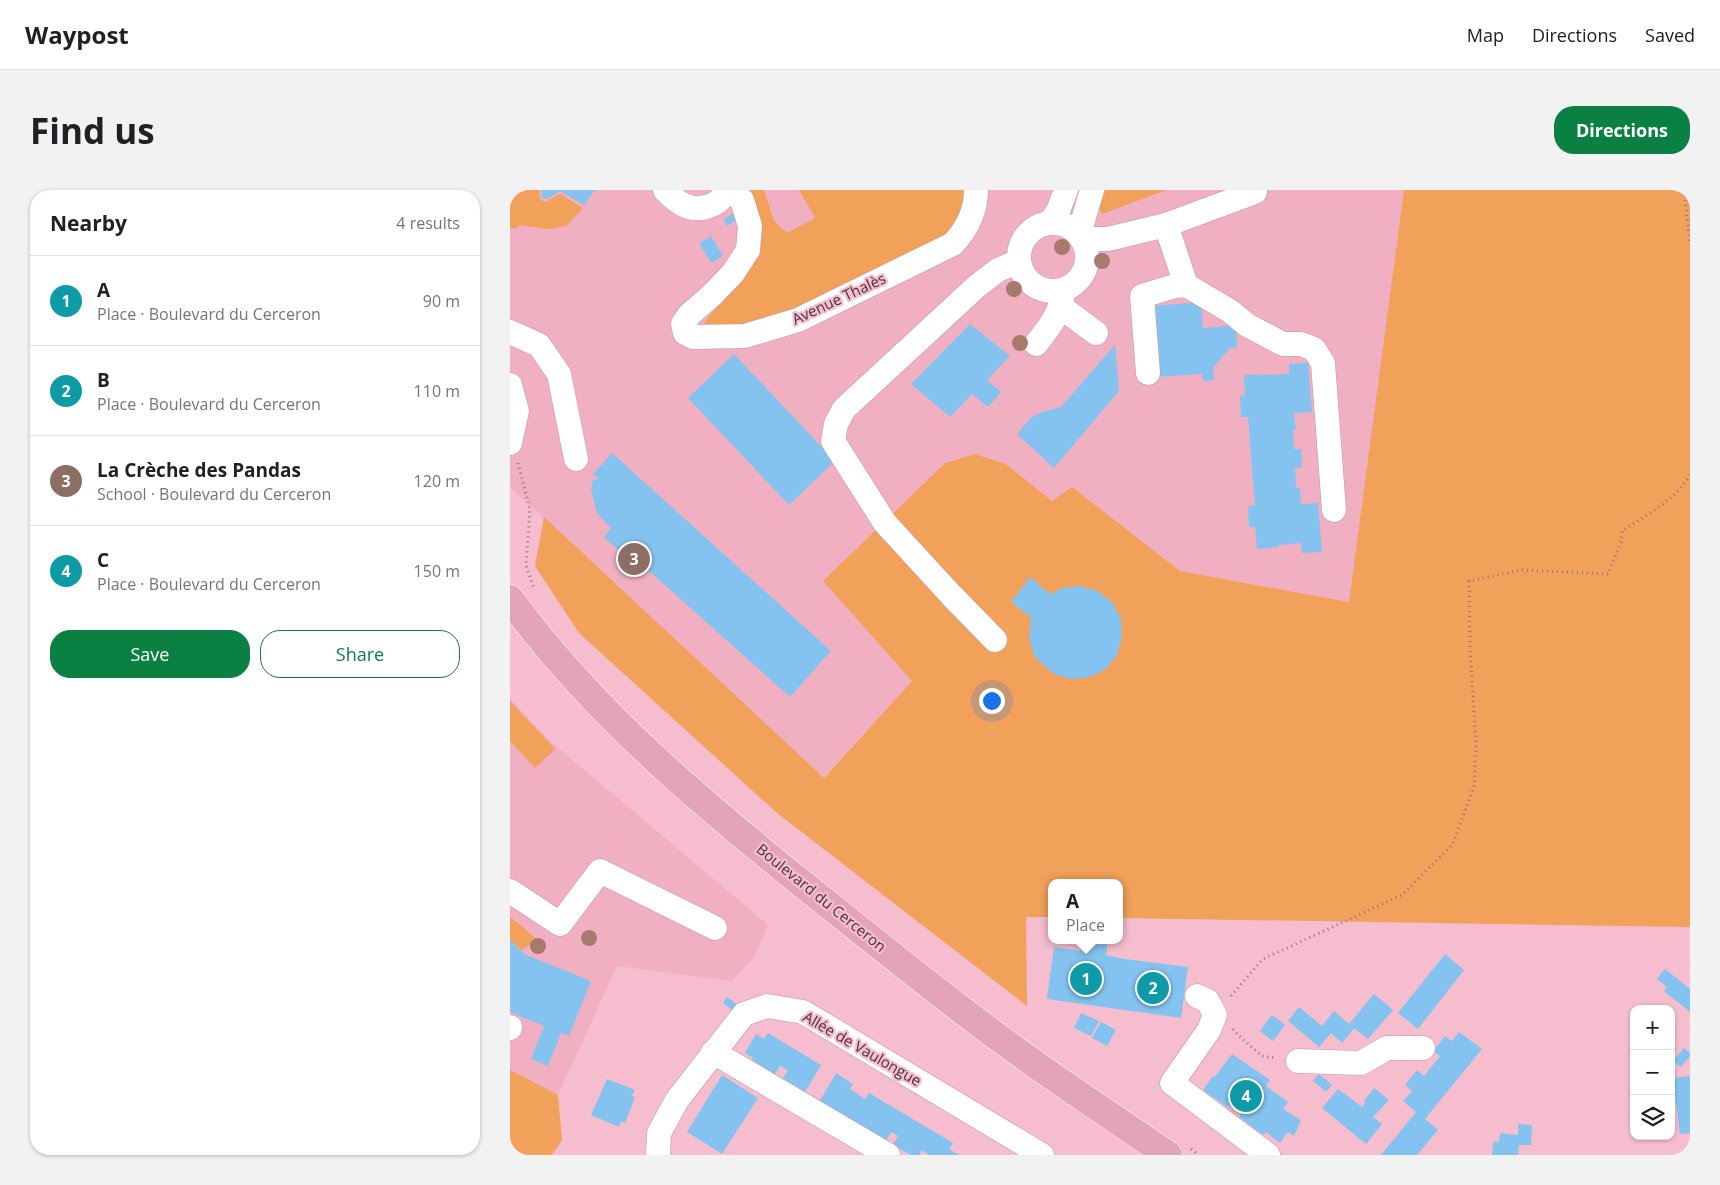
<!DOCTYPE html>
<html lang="en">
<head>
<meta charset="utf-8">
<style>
  :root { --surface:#fff; --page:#f2f2f2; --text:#202124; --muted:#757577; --line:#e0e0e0; --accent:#0b8043 }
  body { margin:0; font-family:"Open Sans",sans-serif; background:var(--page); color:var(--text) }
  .controls { position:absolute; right:15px; bottom:15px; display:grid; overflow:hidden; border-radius:10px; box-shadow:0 1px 4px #0004 }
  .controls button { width:45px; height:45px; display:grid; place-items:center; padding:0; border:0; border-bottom:1px solid var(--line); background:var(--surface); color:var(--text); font:25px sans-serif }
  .you { position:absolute; left:481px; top:510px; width:18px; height:18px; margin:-12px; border:4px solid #fff; border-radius:50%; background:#1a73e8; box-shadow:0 0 0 8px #1a73e833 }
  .badge { display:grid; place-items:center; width:32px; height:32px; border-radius:50%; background:var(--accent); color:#fff; font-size:16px; font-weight:700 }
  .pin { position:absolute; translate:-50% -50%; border:2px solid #fff; box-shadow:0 1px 5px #0006 }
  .popup { position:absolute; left:538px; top:689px; width:75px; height:65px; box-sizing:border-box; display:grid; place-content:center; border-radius:10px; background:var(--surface); filter:drop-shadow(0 1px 4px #0005); font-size:16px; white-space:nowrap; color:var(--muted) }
  .popup b { font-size:19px; color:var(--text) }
  .popup::after { content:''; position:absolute; left:50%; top:100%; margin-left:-10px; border:10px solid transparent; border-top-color:var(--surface) }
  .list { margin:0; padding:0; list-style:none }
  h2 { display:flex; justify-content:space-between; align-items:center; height:65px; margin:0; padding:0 20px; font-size:21px }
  h2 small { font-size:16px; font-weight:400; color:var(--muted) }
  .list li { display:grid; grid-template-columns:32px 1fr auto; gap:15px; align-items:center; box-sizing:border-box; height:90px; padding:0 20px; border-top:1px solid var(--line) }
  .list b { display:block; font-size:19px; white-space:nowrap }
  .list p { margin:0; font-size:16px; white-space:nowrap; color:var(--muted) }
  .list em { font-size:16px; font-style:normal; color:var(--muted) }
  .actions { display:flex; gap:10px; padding:15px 20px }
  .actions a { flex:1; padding:11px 0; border:1px solid var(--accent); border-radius:20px; text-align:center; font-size:18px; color:var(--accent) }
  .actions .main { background:var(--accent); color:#fff }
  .icon { flex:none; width:28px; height:28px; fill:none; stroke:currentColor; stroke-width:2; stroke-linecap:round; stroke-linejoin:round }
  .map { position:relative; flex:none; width:1180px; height:965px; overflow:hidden; border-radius:20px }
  header { display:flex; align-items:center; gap:30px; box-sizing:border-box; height:70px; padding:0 25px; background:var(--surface); border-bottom:1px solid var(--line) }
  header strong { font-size:24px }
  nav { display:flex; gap:28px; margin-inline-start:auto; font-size:18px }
  .intro { display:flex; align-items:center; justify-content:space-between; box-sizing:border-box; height:120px; padding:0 30px }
  h1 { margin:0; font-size:35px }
  .button { padding:12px 22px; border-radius:20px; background:var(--accent); color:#fff; font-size:18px; font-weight:700 }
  main { display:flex; gap:30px; padding:0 30px }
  aside { flex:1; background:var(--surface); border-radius:20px; box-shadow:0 1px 4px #0004 }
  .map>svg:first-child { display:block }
  .built { fill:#f0b0c2 }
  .green { fill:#f1a159 }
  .building { fill:#84c3f0 }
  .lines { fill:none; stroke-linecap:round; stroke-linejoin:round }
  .minor-casing { stroke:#c792a1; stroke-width:25 }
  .major-casing { stroke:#fff; stroke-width:29 }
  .path { stroke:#98727d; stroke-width:3; stroke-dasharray:1 4; stroke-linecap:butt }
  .minor { stroke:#fff; stroke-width:24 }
  .major { stroke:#e3a4b9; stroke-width:28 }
  .tree { fill:#a87a6e }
  .labels { text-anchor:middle; stroke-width:4.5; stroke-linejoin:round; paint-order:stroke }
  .street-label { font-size:15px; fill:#493339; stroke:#f5bdcd }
</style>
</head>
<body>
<header>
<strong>Waypost</strong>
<nav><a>Map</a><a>Directions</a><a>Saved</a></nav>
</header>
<div class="intro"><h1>Find us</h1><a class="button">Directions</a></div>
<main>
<aside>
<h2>Nearby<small>4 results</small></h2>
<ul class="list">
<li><span class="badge" style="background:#0f9aa8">1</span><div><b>A</b><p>Place · Boulevard du Cerceron</p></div><em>90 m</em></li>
<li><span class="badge" style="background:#0f9aa8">2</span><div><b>B</b><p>Place · Boulevard du Cerceron</p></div><em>110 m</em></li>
<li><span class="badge" style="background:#8d6e63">3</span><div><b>La Crèche des Pandas</b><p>School · Boulevard du Cerceron</p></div><em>120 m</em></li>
<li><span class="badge" style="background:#0f9aa8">4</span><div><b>C</b><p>Place · Boulevard du Cerceron</p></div><em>150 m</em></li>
</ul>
<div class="actions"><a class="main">Save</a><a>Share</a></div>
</aside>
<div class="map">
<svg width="1180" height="965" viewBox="0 0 1180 965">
  <rect width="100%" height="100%" fill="#f5bdcd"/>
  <g class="built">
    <path d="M 0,0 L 894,0 L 840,412 L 670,381 L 562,297 L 542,311 L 496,274 L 465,264 L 435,273 L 313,391 L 402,491 L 313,588 L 0,297 Z"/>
    <path d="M 0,509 L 40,551 L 258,735 L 244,767 L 222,791 L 107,776 L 48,905 L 0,880 Z"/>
  </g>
  <g class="green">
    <path d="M 0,0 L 30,0 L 29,4 L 31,10 L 36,12 L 50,4 L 73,18 L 56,36 L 38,39 L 9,35 L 7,38 L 0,38 Z"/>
    <path d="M 235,0 L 254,0 L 264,31 L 277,43 L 305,28 L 289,0 L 459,0 L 446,46 L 288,123 L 253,131 L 196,141 L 194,133 L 231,87 Z"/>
    <path d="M 596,0 L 656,0 L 592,24 L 589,17 Z"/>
    <path d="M 894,0 L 1180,0 L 1180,737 L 610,728 L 610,693 L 542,693 L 542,727 L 516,727 L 517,816 L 267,623 L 69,443 L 25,376 L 34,327 L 314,588 L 402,491 L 313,391 L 435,273 L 465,264 L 496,274 L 542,311 L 562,297 L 670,381 L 839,412 Z"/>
    <path d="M 0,511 L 45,559 L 25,578 L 0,551 Z"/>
    <path d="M 0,727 L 14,738 L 27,750 L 11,760 L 0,750 Z"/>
    <path d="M 0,880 L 48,905 L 52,950 L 42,965 L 0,965 Z"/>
  </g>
  <g class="building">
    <path d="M 32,0 L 85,0 L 74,15 L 50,1 L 39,8 L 34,9 L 31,6 Z"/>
    <path d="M 224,23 L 228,29 L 217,36 L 213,29 Z"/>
    <path d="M 201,46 L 213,66 L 201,73 L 189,53 Z"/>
    <path d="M 691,112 L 693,138 L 726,135 L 727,157 L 720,158 L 703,178 L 704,190 L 693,191 L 692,184 L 645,187 L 642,116 Z"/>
    <path d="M 460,134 L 500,166 L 477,190 L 491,202 L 478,217 L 462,204 L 440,227 L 401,194 Z"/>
    <path d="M 605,155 L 609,201 L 544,278 L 508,245 L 510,240 L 522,227 L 532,222 L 551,217 Z"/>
    <path d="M 224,164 L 325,271 L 279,315 L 178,208 Z"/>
    <path d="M 798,173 L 802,222 L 784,223 L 786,240 L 783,240 L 784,259 L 791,259 L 792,277 L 785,278 L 786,298 L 790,297 L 791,314 L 808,313 L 812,362 L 792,363 L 791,353 L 769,355 L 769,357 L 747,359 L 745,337 L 739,337 L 738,316 L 745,316 L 738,227 L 731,227 L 730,206 L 735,205 L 734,185 L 779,184 L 779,174 Z"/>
    <path d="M 102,263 L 321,461 L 280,507 L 138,380 L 143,375 L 140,372 L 132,381 L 94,347 L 101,338 L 87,323 L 81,300 L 83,290 L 89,289 L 83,284 Z"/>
    <path d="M 520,387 L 540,404 L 552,398 L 570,396 L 588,401 L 602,412 L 611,429 L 612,447 L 607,465 L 596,479 L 580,487 L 561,489 L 544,484 L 530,472 L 524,465 L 519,447 L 521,428 L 501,412 Z"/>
    <path d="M 0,750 L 14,764 L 81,791 L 59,846 L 51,843 L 38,876 L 21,869 L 34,836 L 0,822 Z"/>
    <path d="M 571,750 L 598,751 L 596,765 L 615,769 L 678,777 L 671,828 L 537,809 L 544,757 L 570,761 Z"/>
    <path d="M 935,764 L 954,780 L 908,839 L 888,823 Z"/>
    <path d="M 1155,779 L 1180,799 L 1180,822 L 1154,801 L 1157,797 L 1147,789 Z"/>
    <path d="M 864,804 L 883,820 L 858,849 L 844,838 L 832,853 L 821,843 L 809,857 L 778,831 L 789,817 L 812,836 L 824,821 L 839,834 Z"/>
    <path d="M 217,807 L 227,814 L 222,820 L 213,813 Z"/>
    <path d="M 571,823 L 589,831 L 581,846 L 564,838 Z"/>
    <path d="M 762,825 L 775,835 L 763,851 L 750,841 Z"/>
    <path d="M 591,832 L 606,840 L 597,856 L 582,848 Z"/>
    <path d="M 949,842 L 972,859 L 915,929 L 928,940 L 907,965 L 871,965 L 906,922 L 893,911 L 902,901 L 895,895 L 907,880 L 914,886 L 930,866 L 923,861 L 935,846 L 942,851 Z"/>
    <path d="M 258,843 L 311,875 L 295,902 L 273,888 L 278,880 L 270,876 L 265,884 L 242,870 L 243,868 L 235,863 L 246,844 L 254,849 Z"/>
    <path d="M 1174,858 L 1180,863 L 1180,866 L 1171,877 L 1163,871 Z"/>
    <path d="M 722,864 L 760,890 L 756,896 L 778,912 L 773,919 L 791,930 L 784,946 L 778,942 L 770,953 L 756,942 L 753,945 L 729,927 L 731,924 L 719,915 L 717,917 L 693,900 L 703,886 L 705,887 Z"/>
    <path d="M 326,883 L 343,894 L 340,899 L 355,909 L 359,903 L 443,953 L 439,959 L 449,965 L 419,965 L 412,960 L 409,965 L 401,965 L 383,955 L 388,946 L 381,942 L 374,955 L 307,916 Z"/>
    <path d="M 809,884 L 822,895 L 816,902 L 803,891 Z"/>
    <path d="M 212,885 L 248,908 L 212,964 L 177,942 Z"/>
    <path d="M 1180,886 L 1180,943 L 1170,944 L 1163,888 Z"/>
    <path d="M 97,889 L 125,900 L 122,906 L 125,907 L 115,933 L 111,931 L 109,937 L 81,925 Z"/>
    <path d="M 864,898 L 879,910 L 863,927 L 872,934 L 856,954 L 812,918 L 828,899 L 852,917 L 855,913 L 854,911 Z"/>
    <path d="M 1008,934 L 1022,935 L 1021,955 L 1009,955 L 1008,965 L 982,965 L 983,952 L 989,952 L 990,943 L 1008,945 Z"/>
  </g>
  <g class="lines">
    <g class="minor-casing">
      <g id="minor">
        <path d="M 155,0 C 169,15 184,24 204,14 C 210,11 215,4 219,0"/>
        <path d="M 219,0 L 232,10 L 240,36 L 238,60 L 223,83 L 202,105 L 179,125 L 173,134 L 175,143 L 183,147 L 235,146 L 288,130 L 443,54 C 457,39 466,20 466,0"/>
        <path d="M 540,33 L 548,21 L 556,0"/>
        <circle cx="543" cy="67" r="34"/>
        <path d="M 656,35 L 676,95 L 720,121 L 737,135 L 773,154 L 791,154 L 804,159 L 813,173 L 824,320"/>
        <path d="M 569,44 L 582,0"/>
        <path d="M 572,49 L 598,49 L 656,35 L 745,2"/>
        <path d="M 551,117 L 586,143"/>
        <path d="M 0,142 L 29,155 L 49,184 L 66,269"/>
        <path d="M 526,154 C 542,134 549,125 554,100"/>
        <path d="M 638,183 L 632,106 L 665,96 L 676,95"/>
        <path d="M 0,195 L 7,221 L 0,253"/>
        <path d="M 485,450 L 442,406 L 375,333 L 323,251 L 326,234 L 334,219 L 467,96 L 488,80 L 509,71"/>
        <path d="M 0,701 L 50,734 L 90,681 L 205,738"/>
        <path d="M 687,806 L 698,811 L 705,825 L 699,840 L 662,893 L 758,965"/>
        <path d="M 0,837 L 0,838"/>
        <path d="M 203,862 L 378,965"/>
        <path d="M 788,871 L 851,873 L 877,858 L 913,858"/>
        <path d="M 148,965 L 149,943 L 167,910 L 234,824 L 257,816 L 293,822 L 532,965"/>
      </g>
    </g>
    <g class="major-casing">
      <path id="major" d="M 0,409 C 84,524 195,616 305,704 C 371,757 436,810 504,859 C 555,896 607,930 658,965"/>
    </g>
    <g class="path">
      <path d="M 1174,0 L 1180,53"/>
      <path d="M 8,273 L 20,320 L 16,375 L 24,398"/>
      <path d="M 721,806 L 753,769 L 892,705 L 942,655 L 964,597 L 966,554 L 960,457 L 959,391 L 1012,380 L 1098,384 L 1111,352 L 1112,341 C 1136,325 1166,310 1180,285"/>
      <path d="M 723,839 L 729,846 L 752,866 L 766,868"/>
      <path d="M 681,959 L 689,965"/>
    </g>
    <use href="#minor" class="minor"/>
    <use href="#major" class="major"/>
  </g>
  <g class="tree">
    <circle cx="552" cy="57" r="8"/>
    <circle cx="592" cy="71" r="8"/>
    <circle cx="504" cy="99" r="8"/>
    <circle cx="510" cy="153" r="8"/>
    <circle cx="79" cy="748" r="8"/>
    <circle cx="28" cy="756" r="8"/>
  </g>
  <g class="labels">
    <g class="street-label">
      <text transform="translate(329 109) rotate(-25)" y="5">Avenue Thalès</text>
      <text transform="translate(311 708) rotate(39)" y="5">Boulevard du Cerceron</text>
      <text transform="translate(352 859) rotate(30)" y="5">Allée de Vaulongue</text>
    </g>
  </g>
</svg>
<div class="controls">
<button>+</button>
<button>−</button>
<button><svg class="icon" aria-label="layers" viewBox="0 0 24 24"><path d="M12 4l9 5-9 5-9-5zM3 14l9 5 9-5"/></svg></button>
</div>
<div class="you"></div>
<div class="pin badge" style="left:576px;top:789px;background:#0f9aa8">1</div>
<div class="popup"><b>A</b>Place</div>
<div class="pin badge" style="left:643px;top:798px;background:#0f9aa8">2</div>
<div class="pin badge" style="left:124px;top:369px;background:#8d6e63">3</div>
<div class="pin badge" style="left:736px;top:906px;background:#0f9aa8">4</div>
</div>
</main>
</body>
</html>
